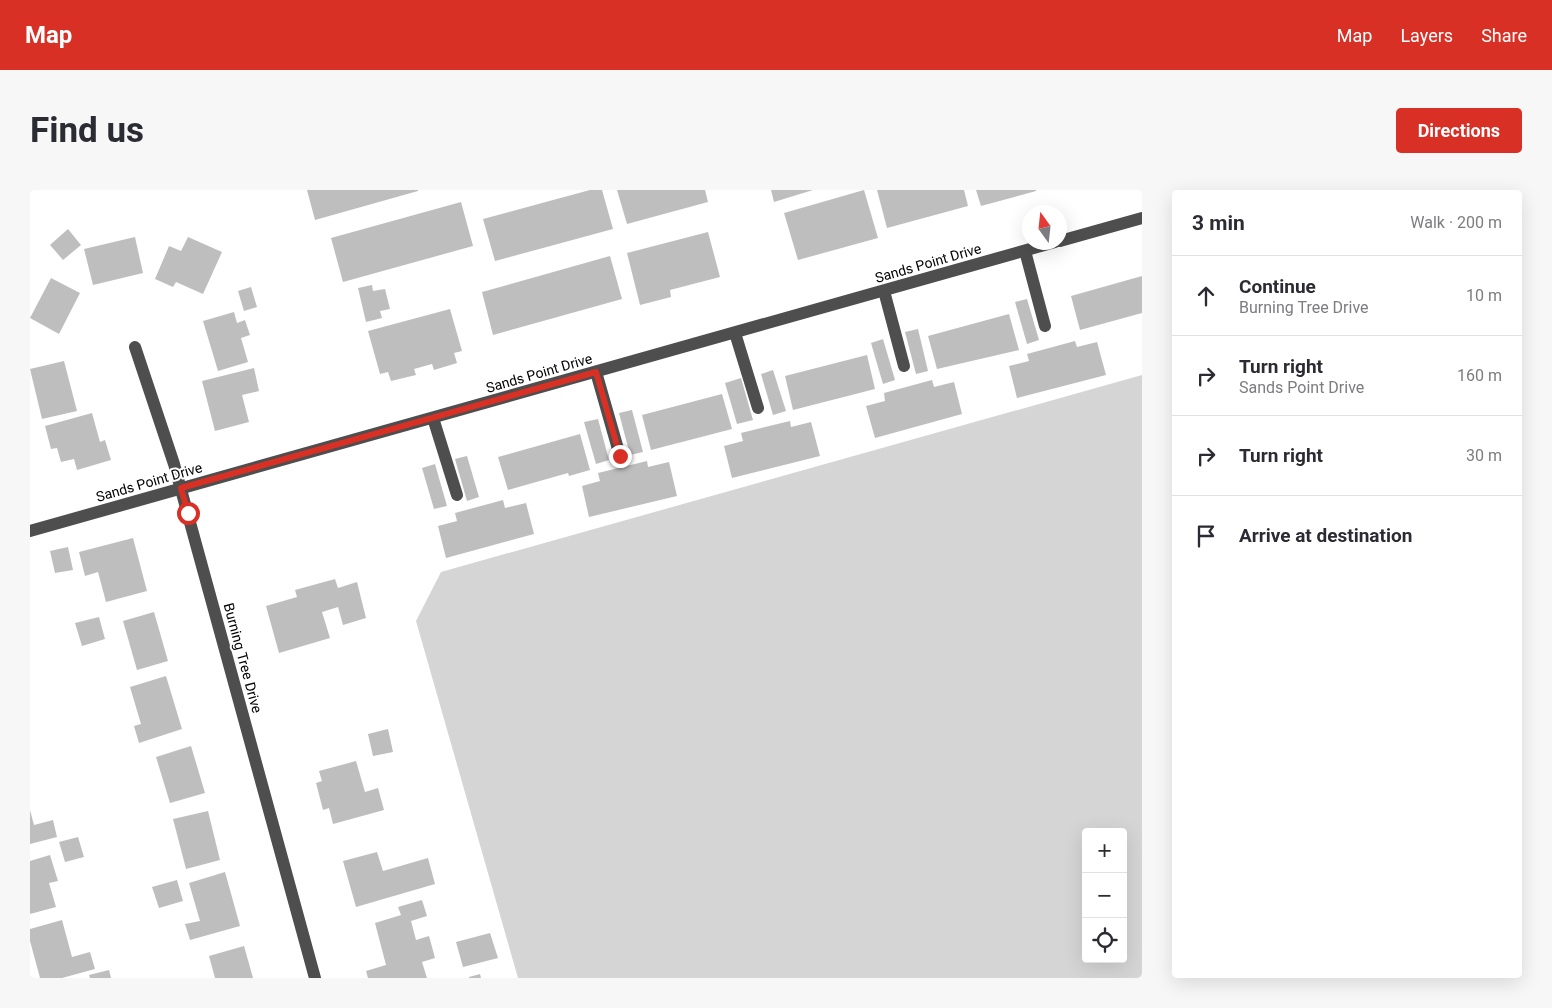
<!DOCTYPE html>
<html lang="en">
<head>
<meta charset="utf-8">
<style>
  :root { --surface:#fff; --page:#f7f7f7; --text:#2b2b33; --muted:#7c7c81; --line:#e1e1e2; --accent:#d93025 }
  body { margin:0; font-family:Roboto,sans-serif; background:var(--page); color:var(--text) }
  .controls { position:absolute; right:15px; bottom:15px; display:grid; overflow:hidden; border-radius:5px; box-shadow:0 5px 20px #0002 }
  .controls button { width:45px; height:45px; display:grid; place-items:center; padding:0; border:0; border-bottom:1px solid var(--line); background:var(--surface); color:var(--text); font:25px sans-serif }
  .compass { position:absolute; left:992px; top:15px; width:45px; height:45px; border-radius:50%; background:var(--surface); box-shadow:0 5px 20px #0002; rotate:345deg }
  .stop { position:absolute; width:15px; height:15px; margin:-11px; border:4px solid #d93025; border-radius:50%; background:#fff }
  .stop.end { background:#d93025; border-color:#fff; box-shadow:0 1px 5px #0008 }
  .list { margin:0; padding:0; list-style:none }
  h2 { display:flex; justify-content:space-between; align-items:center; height:65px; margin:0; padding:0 20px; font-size:21px }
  h2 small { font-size:16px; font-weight:400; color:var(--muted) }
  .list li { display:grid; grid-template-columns:32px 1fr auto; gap:15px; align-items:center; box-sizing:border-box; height:80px; padding:0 20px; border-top:1px solid var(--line) }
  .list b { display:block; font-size:19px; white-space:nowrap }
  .list p { margin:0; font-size:16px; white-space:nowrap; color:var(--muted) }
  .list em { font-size:16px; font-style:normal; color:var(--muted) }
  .icon { flex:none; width:28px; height:28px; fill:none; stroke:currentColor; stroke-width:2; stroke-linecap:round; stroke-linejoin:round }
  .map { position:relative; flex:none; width:1112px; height:788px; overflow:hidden; border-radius:5px }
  header { display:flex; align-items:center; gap:30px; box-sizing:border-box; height:70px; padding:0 25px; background:var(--accent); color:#fff }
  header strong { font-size:24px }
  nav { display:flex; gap:28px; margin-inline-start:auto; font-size:18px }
  .intro { display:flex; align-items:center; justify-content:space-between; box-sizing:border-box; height:120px; padding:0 30px }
  h1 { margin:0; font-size:35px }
  .button { padding:12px 22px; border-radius:5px; background:var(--accent); color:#fff; font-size:18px; font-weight:700 }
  main { display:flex; gap:30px; padding:0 30px }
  aside { flex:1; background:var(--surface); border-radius:5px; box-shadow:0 5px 20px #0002 }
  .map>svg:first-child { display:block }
  .green { fill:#d5d5d5; fill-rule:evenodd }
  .building { fill:#bebebe }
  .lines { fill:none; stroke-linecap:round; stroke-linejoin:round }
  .minor { stroke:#4e4e4e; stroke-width:12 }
  .route { stroke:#d93025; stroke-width:6 }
  .labels { text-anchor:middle; stroke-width:4; stroke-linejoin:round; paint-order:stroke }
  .street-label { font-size:14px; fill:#000; stroke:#fff }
</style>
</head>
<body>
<header>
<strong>Map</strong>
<nav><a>Map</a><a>Layers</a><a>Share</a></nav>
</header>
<div class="intro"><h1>Find us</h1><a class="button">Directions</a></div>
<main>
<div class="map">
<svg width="1112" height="788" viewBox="0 0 1112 788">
  <rect width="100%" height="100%" fill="#fff"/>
  <path class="green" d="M 1112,185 L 1112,788 L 488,788 L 386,431 L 411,382 ZM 1056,642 L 1093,642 L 1093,769 L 1056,769 Z"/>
  <g class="building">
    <path d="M 277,0 L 388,0 L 388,1 L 285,30 Z"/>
    <path d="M 560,0 L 572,0 L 583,39 L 465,71 L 453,29 Z"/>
    <path d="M 587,0 L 675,0 L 678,12 L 597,34 Z"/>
    <path d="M 741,0 L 783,0 L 744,12 Z"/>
    <path d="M 834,0 L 848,48 L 768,70 L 754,23 Z"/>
    <path d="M 847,0 L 934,0 L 938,16 L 857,38 Z"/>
    <path d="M 946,0 L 1006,0 L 1006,1 L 951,16 Z"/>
    <path d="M 431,12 L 443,56 L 313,92 L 301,48 Z"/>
    <path d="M 38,39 L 51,55 L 33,70 L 20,55 Z"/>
    <path d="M 678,42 L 690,87 L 640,100 L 641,107 L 610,115 L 597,63 Z"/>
    <path d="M 105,47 L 113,83 L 63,95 L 54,59 Z"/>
    <path d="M 158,47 L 192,62 L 173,104 L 146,92 L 143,97 L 125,89 L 139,56 L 151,61 Z"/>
    <path d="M 580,66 L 592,109 L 463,145 L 452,102 Z"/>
    <path d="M 1112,86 L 1112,123 L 1050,140 L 1041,106 Z"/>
    <path d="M 21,88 L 50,103 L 29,144 L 0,128 Z"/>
    <path d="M 342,95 L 343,101 L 355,99 L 360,119 L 350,121 L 352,128 L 336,132 L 328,98 Z"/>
    <path d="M 221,97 L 227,117 L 214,121 L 208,101 Z"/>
    <path d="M 997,109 L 1009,150 L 997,154 L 985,112 Z"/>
    <path d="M 420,119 L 432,161 L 424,163 L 427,173 L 404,180 L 402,174 L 384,179 L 386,185 L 361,191 L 358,182 L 350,184 L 338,141 Z"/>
    <path d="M 204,122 L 207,133 L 215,130 L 220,145 L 211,148 L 218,172 L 188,181 L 173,131 Z"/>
    <path d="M 979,124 L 989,160 L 907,179 L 898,146 Z"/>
    <path d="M 888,139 L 898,181 L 886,184 L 875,142 Z"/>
    <path d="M 853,149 L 865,190 L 853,194 L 841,153 Z"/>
    <path d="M 1045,151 L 1047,157 L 1067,152 L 1076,185 L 987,208 L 979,176 L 999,171 L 997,164 Z"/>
    <path d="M 837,165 L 845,199 L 763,220 L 755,186 Z"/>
    <path d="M 34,171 L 47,221 L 12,229 L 0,179 Z"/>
    <path d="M 224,178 L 229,201 L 212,205 L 219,232 L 185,241 L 172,191 Z"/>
    <path d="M 743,180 L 756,221 L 743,225 L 731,184 Z"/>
    <path d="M 711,188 L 723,230 L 707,234 L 695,193 Z"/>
    <path d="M 902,190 L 904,197 L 924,192 L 932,224 L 845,248 L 836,216 L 855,211 L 854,203 Z"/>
    <path d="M 692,204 L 702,239 L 621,260 L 612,225 Z"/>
    <path d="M 602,220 L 613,262 L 600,265 L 589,223 Z"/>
    <path d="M 62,223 L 70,252 L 75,250 L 81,270 L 47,280 L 44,269 L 31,272 L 27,258 L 21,259 L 15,236 Z"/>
    <path d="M 568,229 L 579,270 L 566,274 L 554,232 Z"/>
    <path d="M 760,231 L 761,237 L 781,232 L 790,266 L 702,288 L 694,256 L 713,251 L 711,243 Z"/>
    <path d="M 550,244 L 560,280 L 539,286 L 538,283 L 478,300 L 468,267 Z"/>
    <path d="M 437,266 L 449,307 L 437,311 L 425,269 Z"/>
    <path d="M 617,271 L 618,277 L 639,272 L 647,306 L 559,327 L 552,296 L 570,291 L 568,283 Z"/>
    <path d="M 405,274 L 417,316 L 404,319 L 392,278 Z"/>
    <path d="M 473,310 L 475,318 L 496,313 L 504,344 L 416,368 L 408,336 L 427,331 L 425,323 Z"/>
    <path d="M 103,348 L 117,401 L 76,412 L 68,382 L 55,386 L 49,362 Z"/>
    <path d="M 38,357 L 43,380 L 25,383 L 20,361 Z"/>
    <path d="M 305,389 L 308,398 L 327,392 L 336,428 L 313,435 L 308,417 L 292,422 L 300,448 L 249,463 L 236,416 L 267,407 L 265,400 Z"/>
    <path d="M 124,422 L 138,471 L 107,480 L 93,431 Z"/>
    <path d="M 69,427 L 75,449 L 52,456 L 45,433 Z"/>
    <path d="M 136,486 L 152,539 L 109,553 L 104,536 L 111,534 L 100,497 Z"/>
    <path d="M 358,539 L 363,562 L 343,566 L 338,544 Z"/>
    <path d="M 161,556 L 175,603 L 140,613 L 126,567 Z"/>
    <path d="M 326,571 L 335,602 L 348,598 L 354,620 L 303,634 L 299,618 L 293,620 L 286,593 L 292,591 L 289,581 Z"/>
    <path d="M 0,620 L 4,635 L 23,630 L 27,647 L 0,654 Z"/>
    <path d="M 178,621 L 190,670 L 156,679 L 143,629 Z"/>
    <path d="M 48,647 L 54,667 L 35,672 L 29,652 Z"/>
    <path d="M 347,662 L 353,681 L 398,668 L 405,694 L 326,717 L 313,671 Z"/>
    <path d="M 20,665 L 28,691 L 19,693 L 26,717 L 0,724 L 0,671 Z"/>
    <path d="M 195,682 L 210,736 L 160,750 L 155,734 L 170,731 L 159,693 Z"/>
    <path d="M 147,690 L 153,711 L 129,718 L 122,697 Z"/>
    <path d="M 392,710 L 397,726 L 381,731 L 386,750 L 399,746 L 405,768 L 392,772 L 397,788 L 338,788 L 336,781 L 356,775 L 345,733 L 371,725 L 368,717 Z"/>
    <path d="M 32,730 L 42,767 L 60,762 L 65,779 L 32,788 L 10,788 L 0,751 L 0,739 Z"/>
    <path d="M 460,743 L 468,768 L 433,777 L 426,752 Z"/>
    <path d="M 214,756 L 223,788 L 185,788 L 179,766 Z"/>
    <path d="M 79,780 L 81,788 L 60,788 L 59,785 Z"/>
    <path d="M 450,784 L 451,788 L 439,788 L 439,787 Z"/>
  </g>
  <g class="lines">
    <g class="minor">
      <path d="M 1030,51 L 1112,28"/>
      <path d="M 995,61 L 1015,136"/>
      <path d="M 854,101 L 874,176"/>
      <path d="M 705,143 L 728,218"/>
      <path d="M 105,157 L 144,274 L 285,788"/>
      <path d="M 566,182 L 590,266"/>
      <path d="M 403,228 L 427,305"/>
      <path d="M 0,341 L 1025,52"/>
    </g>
  </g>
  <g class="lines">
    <path class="route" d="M 158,323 L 151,298 L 566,182 L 590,266"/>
  </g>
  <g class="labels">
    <g class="street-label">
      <text transform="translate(898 73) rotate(-16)" y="5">Sands Point Drive</text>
      <text transform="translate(509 183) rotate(-16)" y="5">Sands Point Drive</text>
      <text transform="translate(119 292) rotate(-16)" y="5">Sands Point Drive</text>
      <text transform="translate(213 468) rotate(75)" y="5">Burning Tree Drive</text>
    </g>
  </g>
</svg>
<div class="controls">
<button>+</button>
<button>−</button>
<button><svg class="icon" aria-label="locate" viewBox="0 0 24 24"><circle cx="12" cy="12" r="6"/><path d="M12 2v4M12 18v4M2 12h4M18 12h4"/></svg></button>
</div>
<svg class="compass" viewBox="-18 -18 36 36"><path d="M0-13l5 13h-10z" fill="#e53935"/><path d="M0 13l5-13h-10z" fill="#7c7c81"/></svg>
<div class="stop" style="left:158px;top:323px"></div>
<div class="stop end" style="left:590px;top:266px"></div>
</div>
<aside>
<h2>3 min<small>Walk · 200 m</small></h2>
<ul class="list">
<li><svg class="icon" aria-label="ahead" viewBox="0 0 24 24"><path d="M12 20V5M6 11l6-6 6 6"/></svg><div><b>Continue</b><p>Burning Tree Drive</p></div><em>10 m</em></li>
<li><svg class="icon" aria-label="right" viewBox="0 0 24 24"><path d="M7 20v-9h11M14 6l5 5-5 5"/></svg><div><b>Turn right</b><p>Sands Point Drive</p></div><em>160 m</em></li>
<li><svg class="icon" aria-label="right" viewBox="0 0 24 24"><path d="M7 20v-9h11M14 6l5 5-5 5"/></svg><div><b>Turn right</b></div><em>30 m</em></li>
<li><svg class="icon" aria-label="arrive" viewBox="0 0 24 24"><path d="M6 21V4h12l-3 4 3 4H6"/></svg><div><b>Arrive at destination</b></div></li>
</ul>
</aside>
</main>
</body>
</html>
